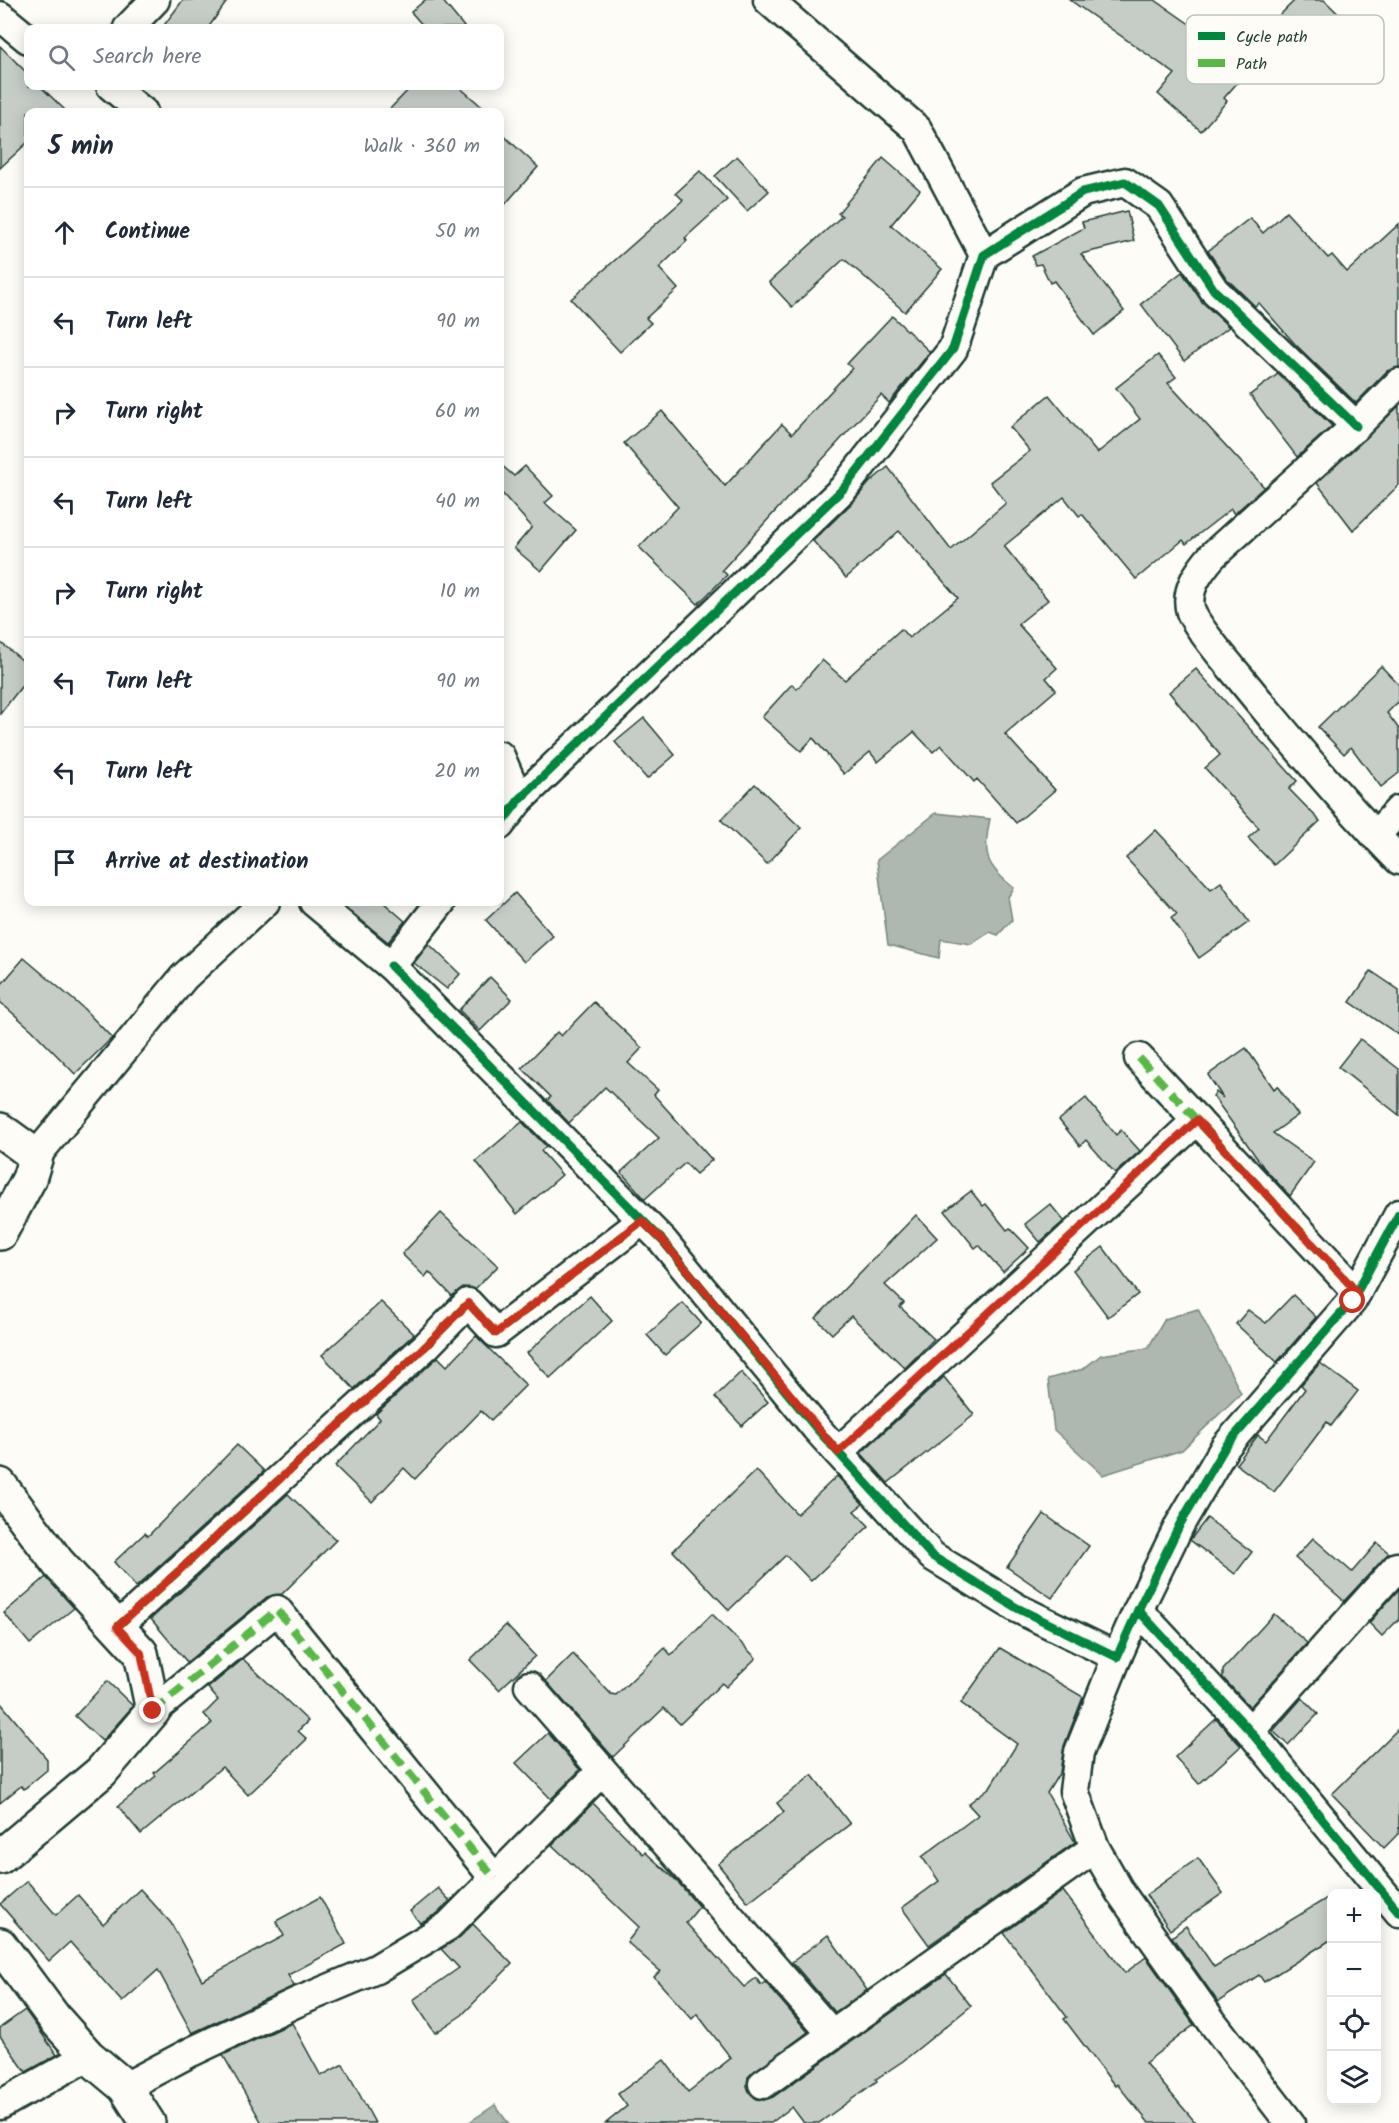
<!DOCTYPE html>
<html lang="en">
<head>
<meta charset="utf-8">
<style>
  :root { --surface:#fff; --page:#f6f6f7; --text:#1f2937; --muted:#747a83; --line:#e0e1e3 }
  body { margin:0; font-family:Kalam,sans-serif; background:var(--page); color:var(--text) }
  .controls { position:absolute; right:18px; bottom:18px; display:grid; overflow:hidden; border-radius:12px; box-shadow:0 3px 15px #0003 }
  .controls button { width:54px; height:54px; display:grid; place-items:center; padding:0; border:0; border-bottom:2px solid var(--line); background:var(--surface); color:var(--text); font:30px sans-serif }
  .stop { position:absolute; width:18px; height:18px; margin:-14px; border:4px solid #c8321e; border-radius:50%; background:#fff }
  .stop.end { background:#c8321e; border-color:#fff; box-shadow:0 2px 6px #0008 }
  .list { margin:0; padding:0; list-style:none }
  h2 { display:flex; justify-content:space-between; align-items:center; height:78px; margin:0; padding:0 24px; font-size:26px }
  h2 small { font-size:20px; font-weight:400; color:var(--muted) }
  .list li { display:grid; grid-template-columns:39px 1fr auto; gap:18px; align-items:center; box-sizing:border-box; height:90px; padding:0 24px; border-top:2px solid var(--line) }
  .list b { display:block; font-size:22px; white-space:nowrap }
  .list em { font-size:20px; font-style:normal; color:var(--muted) }
  .icon { flex:none; width:33px; height:33px; fill:none; stroke:currentColor; stroke-width:2; stroke-linecap:round; stroke-linejoin:round }
  .map { position:relative; flex:none; width:1399px; height:2123px; overflow:hidden }
  .search { position:absolute; background:var(--surface); box-shadow:0 3px 15px #0003; left:24px; top:24px; width:480px; height:66px; display:flex; align-items:center; gap:15px; box-sizing:border-box; padding:0 21px; border-radius:12px; color:var(--muted); font-size:22px }
  .panel { position:absolute; background:var(--surface); box-shadow:0 3px 15px #0003; left:24px; top:108px; width:480px; height:798px; border-radius:12px }
  .map>svg:first-child { display:block }
  .water { fill:#aeb8b1; stroke:#75877f; stroke-width:1.5 }
  .building { fill:#c6cdc7; stroke:#1f3d34; stroke-width:1.5 }
  .lines { fill:none; stroke-linecap:round; stroke-linejoin:round }
  .street-casing { stroke:#1f3d34; stroke-width:33 }
  .secondary-casing { stroke:#1f3d34; stroke-width:38 }
  .street { stroke:#fdfcf7; stroke-width:28 }
  .secondary { stroke:#fdfcf7; stroke-width:33 }
  .quiet { stroke:#58b947; stroke-width:8; stroke-dasharray:15 8; stroke-linecap:butt }
  .cycleway-casing { stroke:#fdfcf7; stroke-width:13 }
  .cycleway { stroke:#00873e; stroke-width:9 }
  .route { stroke:#c8321e; stroke-width:8 }
  .key { fill:#fdfcf7; stroke:#bac3bc; stroke-width:1.5 }
  .key-label { font-size:16px; fill:#1f3d34 }
</style>
</head>
<body>
<div class="map">
<svg width="1399" height="2123" viewBox="0 0 1399 2123">
  <rect width="100%" height="100%" fill="#fdfcf7"/>
  <filter id="ink" filterUnits="userSpaceOnUse"><feTurbulence type="fractalNoise" baseFrequency=".0167" numOctaves="2"/><feDisplacementMap in="SourceGraphic" scale="12" xChannelSelector="R" yChannelSelector="G"/><feConvolveMatrix kernelMatrix="1 2 1 2 8 2 1 2 1" color-interpolation-filters="sRGB"/></filter>
  <g filter="url(#ink)">
    <g class="water">
      <path d="M 936,813 L 990,819 C 982,855 986,866 1014,888 L 1008,897 L 1012,920 L 998,935 L 990,932 L 971,944 L 941,939 L 939,958 L 888,945 L 877,860 Z"/>
      <path d="M 1198,1309 L 1241,1393 L 1182,1450 L 1103,1475 L 1054,1430 L 1048,1379 L 1083,1369 L 1101,1355 L 1148,1348 L 1165,1319 Z"/>
      <path d="M 495,2105 L 508,2123 L 468,2123 Z"/>
    </g>
    <g class="building">
      <path d="M 183,0 L 228,0 L 208,28 L 162,28 Z"/>
      <path d="M 425,0 L 442,0 L 465,28 L 425,28 L 411,12 Z"/>
      <path d="M 1070,0 L 1155,0 L 1204,34 L 1213,23 L 1257,60 L 1224,98 L 1227,101 L 1201,131 L 1158,94 L 1175,74 Z"/>
      <path d="M 1295,0 L 1324,0 L 1351,26 L 1300,79 L 1258,37 Z"/>
      <path d="M 0,46 L 28,74 L 28,86 L 40,86 L 67,112 L 28,112 L 28,142 L 0,168 Z"/>
      <path d="M 412,86 L 458,86 L 488,112 L 387,112 Z"/>
      <path d="M 500,132 L 538,167 L 500,210 Z"/>
      <path d="M 737,156 L 769,191 L 747,211 L 715,176 Z"/>
      <path d="M 883,158 L 920,190 L 891,225 L 942,269 L 905,312 L 844,259 L 792,307 L 769,282 L 842,216 L 838,213 Z"/>
      <path d="M 700,171 L 727,200 L 685,238 L 687,241 L 659,268 L 678,289 L 646,318 L 651,323 L 620,352 L 571,299 L 683,200 L 676,193 Z"/>
      <path d="M 1127,211 L 1134,241 L 1081,254 L 1124,311 L 1094,335 L 1054,281 L 1050,283 L 1041,264 L 1035,265 L 1032,256 L 1084,228 L 1082,222 Z"/>
      <path d="M 1286,212 L 1328,258 L 1332,255 L 1347,272 L 1399,224 L 1399,367 L 1387,371 L 1356,403 L 1295,344 L 1259,303 L 1255,306 L 1227,279 L 1208,251 L 1250,218 L 1263,233 Z"/>
      <path d="M 1182,272 L 1202,302 L 1229,327 L 1184,361 L 1141,304 Z"/>
      <path d="M 892,316 L 930,352 L 889,403 L 881,395 L 722,570 L 727,575 L 698,604 L 639,547 L 678,507 L 624,443 L 662,411 L 725,486 L 782,424 L 792,434 L 852,368 L 847,364 Z"/>
      <path d="M 1158,355 L 1176,377 L 1168,383 L 1264,487 L 1234,514 L 1231,509 L 1186,544 L 1183,540 L 1136,579 L 1082,514 L 1079,516 L 1064,497 L 1004,546 L 1048,600 L 1018,624 L 1057,668 L 1046,678 L 1056,690 L 1005,734 L 1055,790 L 1016,823 L 977,779 L 974,782 L 941,745 L 933,752 L 914,732 L 878,762 L 870,752 L 844,774 L 813,738 L 801,751 L 762,717 L 792,684 L 797,689 L 822,660 L 845,680 L 901,629 L 909,638 L 958,598 L 899,531 L 846,578 L 813,541 L 854,501 L 870,482 L 888,467 L 951,550 L 1006,503 L 990,482 L 1030,451 L 1010,427 L 1049,395 L 1097,453 L 1140,419 L 1116,388 Z"/>
      <path d="M 1278,374 L 1332,426 L 1297,457 L 1250,395 Z"/>
      <path d="M 1399,406 L 1399,485 L 1353,530 L 1317,483 Z"/>
      <path d="M 500,464 L 514,476 L 525,466 L 553,496 L 545,503 L 576,530 L 541,571 L 514,548 L 532,527 L 500,491 Z"/>
      <path d="M 0,642 L 28,665 L 28,678 L 0,714 Z"/>
      <path d="M 1381,666 L 1399,685 L 1399,701 L 1387,713 L 1399,729 L 1399,773 L 1381,787 L 1351,747 L 1344,754 L 1318,727 Z"/>
      <path d="M 1196,669 L 1297,781 L 1289,789 L 1320,821 L 1274,865 L 1248,838 L 1259,828 L 1205,768 L 1220,755 L 1169,692 Z"/>
      <path d="M 644,718 L 675,755 L 647,779 L 615,742 Z"/>
      <path d="M 755,784 L 801,828 L 767,864 L 721,820 Z"/>
      <path d="M 1156,830 L 1211,889 L 1221,882 L 1249,922 L 1199,958 L 1171,918 L 1177,914 L 1126,858 Z"/>
      <path d="M 515,893 L 553,936 L 524,962 L 486,920 Z"/>
      <path d="M 339,902 L 383,902 L 405,921 L 388,942 Z"/>
      <path d="M 429,944 L 460,974 L 447,989 L 414,963 Z"/>
      <path d="M 24,958 L 83,1008 L 112,1038 L 75,1074 L 32,1030 L 0,1002 L 0,986 Z"/>
      <path d="M 1371,971 L 1399,990 L 1399,1035 L 1350,1002 Z"/>
      <path d="M 490,977 L 512,999 L 480,1031 L 459,1010 Z"/>
      <path d="M 594,1002 L 642,1048 L 628,1063 L 658,1090 L 654,1095 L 712,1160 L 696,1174 L 685,1163 L 645,1199 L 621,1172 L 659,1138 L 605,1087 L 569,1123 L 547,1100 L 551,1097 L 522,1068 L 557,1032 L 561,1036 Z"/>
      <path d="M 1360,1039 L 1399,1069 L 1399,1115 L 1338,1067 Z"/>
      <path d="M 1246,1048 L 1274,1089 L 1277,1086 L 1298,1115 L 1273,1133 L 1314,1162 L 1290,1196 L 1264,1168 L 1213,1096 L 1216,1092 L 1223,1098 L 1208,1075 Z"/>
      <path d="M 1086,1098 L 1116,1135 L 1121,1130 L 1140,1151 L 1115,1173 L 1086,1140 L 1080,1146 L 1059,1120 Z"/>
      <path d="M 522,1122 L 546,1146 L 541,1151 L 562,1175 L 517,1214 L 476,1161 Z"/>
      <path d="M 971,1191 L 983,1206 L 986,1204 L 1007,1230 L 1010,1228 L 1029,1248 L 1003,1272 L 979,1245 L 975,1248 L 945,1211 Z"/>
      <path d="M 1050,1204 L 1064,1221 L 1040,1242 L 1025,1224 Z"/>
      <path d="M 441,1213 L 498,1266 L 475,1289 L 463,1287 L 452,1296 L 429,1272 L 425,1277 L 402,1254 Z"/>
      <path d="M 916,1215 L 937,1238 L 885,1285 L 904,1303 L 900,1307 L 934,1339 L 905,1368 L 851,1316 L 832,1334 L 816,1318 Z"/>
      <path d="M 1103,1247 L 1138,1294 L 1108,1317 L 1073,1270 Z"/>
      <path d="M 1293,1295 L 1316,1317 L 1277,1362 L 1236,1324 L 1248,1310 L 1266,1323 Z"/>
      <path d="M 590,1296 L 612,1321 L 550,1378 L 527,1353 Z"/>
      <path d="M 381,1302 L 414,1334 L 354,1389 L 322,1355 Z"/>
      <path d="M 683,1303 L 701,1323 L 665,1355 L 647,1335 Z"/>
      <path d="M 476,1336 L 526,1385 L 491,1420 L 481,1411 L 415,1479 L 404,1468 L 372,1502 L 335,1466 L 380,1419 L 376,1414 L 438,1357 L 447,1366 Z"/>
      <path d="M 1320,1363 L 1358,1391 L 1331,1426 L 1327,1422 L 1274,1492 L 1236,1464 L 1258,1435 L 1266,1441 L 1305,1389 L 1301,1385 Z"/>
      <path d="M 741,1372 L 768,1402 L 742,1426 L 715,1397 Z"/>
      <path d="M 944,1377 L 974,1415 L 888,1483 L 861,1453 Z"/>
      <path d="M 237,1445 L 264,1471 L 136,1587 L 114,1562 L 145,1533 L 148,1536 Z"/>
      <path d="M 756,1470 L 797,1514 L 837,1476 L 863,1504 L 854,1511 L 869,1526 L 811,1581 L 786,1555 L 729,1610 L 673,1551 Z"/>
      <path d="M 288,1494 L 336,1540 L 282,1594 L 267,1597 L 187,1662 L 151,1619 Z"/>
      <path d="M 1044,1514 L 1089,1546 L 1052,1598 L 1007,1567 Z"/>
      <path d="M 1207,1518 L 1252,1552 L 1235,1574 L 1190,1540 Z"/>
      <path d="M 1313,1538 L 1352,1572 L 1377,1543 L 1389,1553 L 1344,1601 L 1295,1558 Z"/>
      <path d="M 46,1577 L 74,1608 L 30,1644 L 4,1613 Z"/>
      <path d="M 1399,1589 L 1399,1619 L 1382,1636 L 1369,1623 Z"/>
      <path d="M 712,1614 L 756,1658 L 726,1687 L 722,1683 L 680,1724 L 664,1708 L 613,1757 L 546,1681 L 573,1654 L 611,1694 L 616,1695 L 665,1648 L 671,1655 Z"/>
      <path d="M 1274,1614 L 1307,1643 L 1250,1707 L 1223,1678 L 1223,1670 Z"/>
      <path d="M 506,1625 L 535,1656 L 499,1690 L 470,1660 Z"/>
      <path d="M 1000,1648 L 1083,1697 L 1064,1746 L 1060,1772 L 1047,1793 L 1075,1842 L 929,1945 L 902,1908 L 939,1881 L 922,1857 L 978,1815 L 968,1804 L 990,1787 L 1017,1744 L 961,1703 Z"/>
      <path d="M 243,1659 L 308,1721 L 298,1731 L 307,1739 L 248,1795 L 222,1767 L 141,1834 L 118,1806 L 156,1776 L 154,1773 L 212,1723 L 204,1714 L 218,1700 L 208,1688 Z"/>
      <path d="M 107,1681 L 133,1706 L 102,1741 L 75,1716 Z"/>
      <path d="M 1302,1698 L 1318,1714 L 1288,1745 L 1273,1731 Z"/>
      <path d="M 0,1702 L 47,1759 L 47,1770 L 24,1789 L 21,1786 L 0,1803 Z"/>
      <path d="M 1216,1719 L 1241,1746 L 1199,1784 L 1175,1757 Z"/>
      <path d="M 1399,1728 L 1399,1833 L 1384,1848 L 1332,1794 Z"/>
      <path d="M 548,1733 L 580,1770 L 551,1799 L 516,1763 Z"/>
      <path d="M 812,1775 L 850,1824 L 748,1902 L 718,1864 L 784,1812 L 777,1803 Z"/>
      <path d="M 593,1803 L 643,1854 L 645,1852 L 677,1881 L 699,1907 L 686,1923 L 744,1987 L 756,1978 L 761,1985 L 765,1982 L 808,2032 L 748,2077 L 747,2086 L 756,2099 L 764,2100 L 773,2097 L 946,1974 L 971,2006 L 903,2061 L 876,2079 L 877,2081 L 819,2123 L 804,2123 L 792,2107 L 771,2123 L 606,2123 L 627,2106 L 618,2094 L 664,2060 L 688,2092 L 731,2058 L 697,2014 L 692,2019 L 654,1977 L 660,1971 L 627,1942 L 639,1927 L 552,1845 Z"/>
      <path d="M 1198,1858 L 1223,1893 L 1170,1930 L 1146,1895 Z"/>
      <path d="M 27,1881 L 56,1915 L 78,1895 L 103,1924 L 140,1889 L 171,1923 L 202,1980 L 284,1936 L 276,1921 L 320,1897 L 346,1944 L 288,1975 L 294,1986 L 192,2033 L 158,1970 L 122,2002 L 70,1942 L 49,1961 L 0,1904 Z"/>
      <path d="M 438,1888 L 450,1901 L 438,1913 L 420,1923 L 410,1911 Z"/>
      <path d="M 1063,1891 L 1125,1973 L 1146,1957 L 1194,2025 L 1145,2063 L 1196,2123 L 1149,2123 L 1117,2084 L 1115,2086 L 1064,2019 L 1067,2017 L 1004,1933 Z"/>
      <path d="M 1332,1895 L 1332,1939 L 1264,1982 L 1259,1975 L 1218,2002 L 1172,1937 L 1186,1926 L 1214,1967 Z"/>
      <path d="M 473,1924 L 512,1964 L 462,2015 L 435,2033 L 413,2000 L 459,1968 L 441,1949 L 459,1938 Z"/>
      <path d="M 828,1935 L 867,1990 L 835,2012 L 792,1962 Z"/>
      <path d="M 25,2010 L 57,2055 L 26,2072 L 0,2036 L 0,2028 Z"/>
      <path d="M 292,2023 L 321,2076 L 343,2064 L 375,2123 L 262,2123 L 223,2055 Z"/>
    </g>
    <g class="lines">
      <g class="street-casing">
        <g id="street">
          <path d="M 768,0 L 917,129 L 984,255"/>
          <path d="M 0,16 L 28,39"/>
          <path d="M 128,28 L 155,0"/>
          <path d="M 111,86 L 143,112"/>
          <path d="M 1399,383 L 1356,426 L 1213,555 C 1200,570 1184,590 1191,612 C 1196,626 1229,665 1240,678 C 1291,741 1342,802 1399,860"/>
          <path d="M 500,756 L 519,800"/>
          <path d="M 500,825 L 519,800 L 843,489 L 953,349 L 984,255 L 1083,192 L 1125,182 L 1159,206 L 1214,290 L 1356,426"/>
          <path d="M 1375,836 L 1399,810"/>
          <path d="M 314,902 L 391,966 L 441,902"/>
          <path d="M 391,966 L 663,1241 L 816,1428 L 932,1556 L 1017,1608 L 1117,1657 L 1138,1610"/>
          <path d="M 1139,1058 L 1357,1292"/>
          <path d="M 36,1156 L 184,977 L 265,902"/>
          <path d="M 1399,1214 L 1352,1301 L 1225,1447 L 1180,1524 L 1138,1610 L 1250,1731 L 1399,1912"/>
          <path d="M 838,1452 L 1197,1120"/>
          <path d="M 117,1627 L 426,1346 L 468,1303 L 496,1333 L 642,1221"/>
          <path d="M 1117,1657 L 1079,1752 L 1074,1791 L 1095,1848 L 1120,1892 L 1213,2023 L 1290,2123"/>
          <path d="M 529,1686 L 832,2034"/>
          <path d="M 153,1711 L 277,1610 L 495,1879"/>
          <path d="M 1250,1731 L 1397,1567"/>
          <path d="M 763,2084 L 1095,1848"/>
          <path d="M 125,2087 L 191,2052 L 295,2003 L 376,1969 L 448,1926 L 602,1771"/>
          <path d="M 0,2105 L 88,2056"/>
        </g>
      </g>
      <g class="secondary-casing">
        <g id="secondary">
          <path d="M 0,1130 L 36,1156 L 29,1179 L 0,1233"/>
          <path d="M 0,1485 L 58,1563 L 141,1653 L 153,1711 L 101,1772 L 0,1857"/>
          <path d="M 0,1945 L 55,2019 L 88,2056 L 125,2087 L 148,2123"/>
        </g>
      </g>
      <use href="#street" class="street"/>
      <use href="#secondary" class="secondary"/>
      <g class="quiet">
        <path d="M 1139,1058 L 1357,1292"/>
        <path d="M 117,1627 L 426,1346 L 468,1303 L 496,1333 L 642,1221"/>
        <path d="M 153,1711 L 277,1610 L 495,1879"/>
      </g>
      <g class="cycleway-casing">
        <g id="cycleway">
          <path d="M 500,825 L 519,800 L 843,489 L 953,349 L 984,255 L 1083,192 L 1125,182 L 1159,206 L 1214,290 L 1356,426"/>
          <path d="M 391,966 L 663,1241 L 816,1428 L 932,1556 L 1017,1608 L 1117,1657 L 1138,1610"/>
          <path d="M 1399,1214 L 1352,1301 L 1225,1447 L 1180,1524 L 1138,1610 L 1250,1731 L 1399,1912"/>
        </g>
      </g>
      <use href="#cycleway" class="cycleway"/>
    </g>
  </g>
  <g class="lines" filter="url(#ink)">
    <path class="route" d="M 153,1711 L 141,1653 L 117,1627 L 426,1346 L 468,1303 L 496,1333 L 642,1221 L 663,1241 L 838,1452 L 1197,1120 L 1357,1292 L 1353,1301"/>
  </g>
  <rect x="1186" y="15" width="198" height="69" rx="9" class="key"/>
  <rect x="1198" y="32" width="27" height="8" fill="#00873e"/>
  <rect x="1198" y="59" width="27" height="8" fill="#58b947"/>
  <g class="key-label">
    <text x="1236" y="42">Cycle path</text>
    <text x="1236" y="69">Path</text>
  </g>
</svg>
<div class="controls">
<button>+</button>
<button>−</button>
<button><svg class="icon" aria-label="locate" viewBox="0 0 24 24"><circle cx="12" cy="12" r="6"/><path d="M12 2v4M12 18v4M2 12h4M18 12h4"/></svg></button>
<button><svg class="icon" aria-label="layers" viewBox="0 0 24 24"><path d="M12 4l9 5-9 5-9-5zM3 14l9 5 9-5"/></svg></button>
</div>
<div class="stop" style="left:1353px;top:1301px"></div>
<div class="stop end" style="left:153px;top:1711px"></div>
<div class="search"><svg class="icon" aria-label="search" viewBox="0 0 24 24"><circle cx="10" cy="10" r="6"/><path d="M15 15l6 6"/></svg>Search here</div>
<section class="panel">
<h2>5 min<small>Walk · 360 m</small></h2>
<ul class="list">
<li><svg class="icon" aria-label="ahead" viewBox="0 0 24 24"><path d="M12 20V5M6 11l6-6 6 6"/></svg><div><b>Continue</b></div><em>50 m</em></li>
<li><svg class="icon" aria-label="left" viewBox="0 0 24 24"><path d="M17 20v-9H6M10 6l-5 5 5 5"/></svg><div><b>Turn left</b></div><em>90 m</em></li>
<li><svg class="icon" aria-label="right" viewBox="0 0 24 24"><path d="M7 20v-9h11M14 6l5 5-5 5"/></svg><div><b>Turn right</b></div><em>60 m</em></li>
<li><svg class="icon" aria-label="left" viewBox="0 0 24 24"><path d="M17 20v-9H6M10 6l-5 5 5 5"/></svg><div><b>Turn left</b></div><em>40 m</em></li>
<li><svg class="icon" aria-label="right" viewBox="0 0 24 24"><path d="M7 20v-9h11M14 6l5 5-5 5"/></svg><div><b>Turn right</b></div><em>10 m</em></li>
<li><svg class="icon" aria-label="left" viewBox="0 0 24 24"><path d="M17 20v-9H6M10 6l-5 5 5 5"/></svg><div><b>Turn left</b></div><em>90 m</em></li>
<li><svg class="icon" aria-label="left" viewBox="0 0 24 24"><path d="M17 20v-9H6M10 6l-5 5 5 5"/></svg><div><b>Turn left</b></div><em>20 m</em></li>
<li><svg class="icon" aria-label="arrive" viewBox="0 0 24 24"><path d="M6 21V4h12l-3 4 3 4H6"/></svg><div><b>Arrive at destination</b></div></li>
</ul>
</section>
</div>
</body>
</html>
